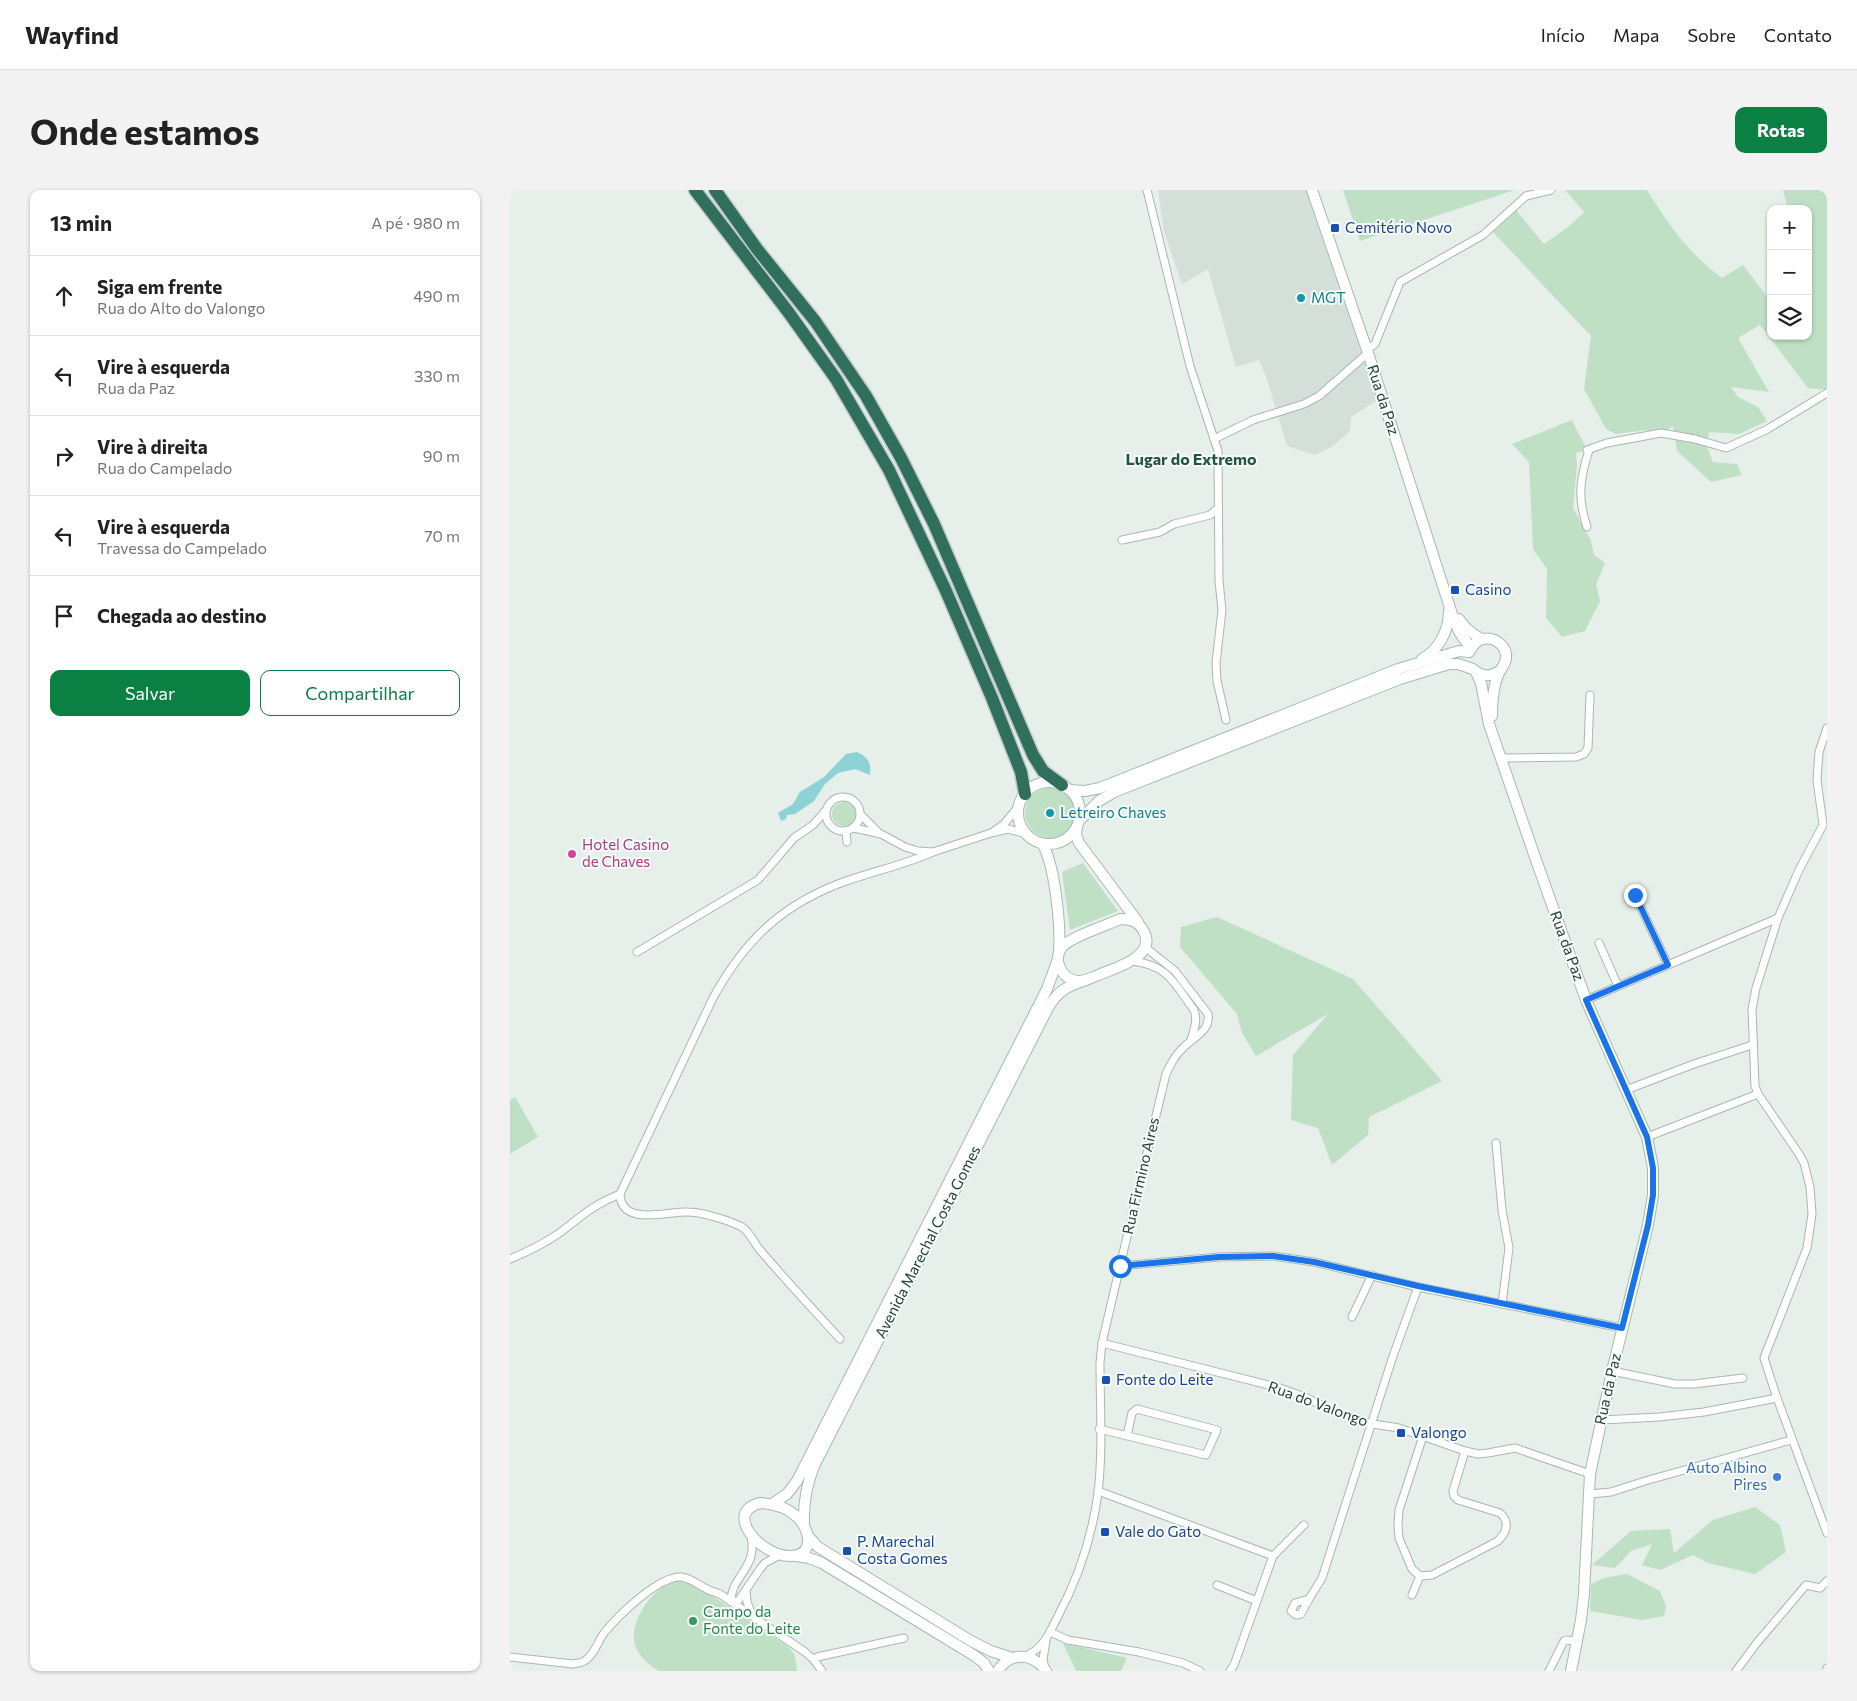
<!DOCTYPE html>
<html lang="pt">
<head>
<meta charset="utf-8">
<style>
  :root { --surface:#fff; --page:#f2f2f2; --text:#222; --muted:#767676; --line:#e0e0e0; --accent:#0b8043 }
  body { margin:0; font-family:Commissioner,sans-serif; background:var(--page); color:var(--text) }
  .controls { position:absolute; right:15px; top:15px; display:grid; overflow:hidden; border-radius:10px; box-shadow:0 1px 4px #0004 }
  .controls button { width:45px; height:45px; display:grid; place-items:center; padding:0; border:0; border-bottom:1px solid var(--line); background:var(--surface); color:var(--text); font:25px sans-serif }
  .stop { position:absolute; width:15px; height:15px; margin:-11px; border:4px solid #1a73e8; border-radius:50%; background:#fff }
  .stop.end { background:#1a73e8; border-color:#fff; box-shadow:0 1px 5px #0008 }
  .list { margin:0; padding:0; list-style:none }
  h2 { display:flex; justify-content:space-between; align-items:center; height:65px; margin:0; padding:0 20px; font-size:21px }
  h2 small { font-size:16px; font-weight:400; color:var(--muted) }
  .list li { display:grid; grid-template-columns:32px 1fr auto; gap:15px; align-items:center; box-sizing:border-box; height:80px; padding:0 20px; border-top:1px solid var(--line) }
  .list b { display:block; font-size:19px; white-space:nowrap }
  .list p { margin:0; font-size:16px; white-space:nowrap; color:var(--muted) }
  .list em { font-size:16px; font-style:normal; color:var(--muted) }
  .actions { display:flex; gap:10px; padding:15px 20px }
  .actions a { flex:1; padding:11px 0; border:1px solid var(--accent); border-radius:10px; text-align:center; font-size:18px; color:var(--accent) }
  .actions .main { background:var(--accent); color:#fff }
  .icon { flex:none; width:28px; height:28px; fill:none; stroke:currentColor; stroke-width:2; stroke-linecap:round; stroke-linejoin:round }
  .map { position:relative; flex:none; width:1317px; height:1481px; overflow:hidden; border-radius:10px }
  header { display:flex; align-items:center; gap:30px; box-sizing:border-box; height:70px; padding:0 25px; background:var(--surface); border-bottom:1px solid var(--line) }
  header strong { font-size:24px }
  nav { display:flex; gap:28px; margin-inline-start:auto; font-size:18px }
  .intro { display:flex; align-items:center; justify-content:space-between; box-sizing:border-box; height:120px; padding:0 30px }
  h1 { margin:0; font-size:35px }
  .button { padding:12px 22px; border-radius:10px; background:var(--accent); color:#fff; font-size:18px; font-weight:700 }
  main { display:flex; gap:30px; padding:0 30px }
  aside { flex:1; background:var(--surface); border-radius:10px; box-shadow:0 1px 4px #0004 }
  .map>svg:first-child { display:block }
  .built { fill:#d4dfd9 }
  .green { fill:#bfe0c4 }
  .water { fill:#8dd2d5 }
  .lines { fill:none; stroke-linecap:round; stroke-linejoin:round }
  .street-casing { stroke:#a8b8b1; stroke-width:9 }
  .secondary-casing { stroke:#a4bbb0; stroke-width:12 }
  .highway-casing { stroke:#c2cac7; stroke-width:15 }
  .street { stroke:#fff; stroke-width:7 }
  .secondary { stroke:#fff; stroke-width:10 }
  .highway { stroke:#2f6f5b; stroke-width:12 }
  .route { stroke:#1a73e8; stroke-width:6 }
  .transit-dot { fill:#1a4fb4; stroke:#f7fbf9; stroke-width:2 }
  .culture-dot { fill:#0f9aa8; stroke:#f7fbf9; stroke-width:2 }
  .hotel-dot { fill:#d1479c; stroke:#f7fbf9; stroke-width:2 }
  .shop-dot { fill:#3f7fe0; stroke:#f7fbf9; stroke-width:2 }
  .leisure-dot { fill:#2e9e5b; stroke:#f7fbf9; stroke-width:2 }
  .labels { text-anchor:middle; stroke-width:4; stroke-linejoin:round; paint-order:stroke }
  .transit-label { font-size:15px; fill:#164399; stroke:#f7fbf9; text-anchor:start }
  .culture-label { font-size:15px; fill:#0d838f; stroke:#f7fbf9; text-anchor:start }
  .street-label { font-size:15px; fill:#244237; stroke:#f7fbf9 }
  .hotel-label { font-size:15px; fill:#b23c85; stroke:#f7fbf9; text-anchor:start }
  .shop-label { font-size:15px; fill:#366cbe; stroke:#f7fbf9; text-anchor:end }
  .leisure-label { font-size:15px; fill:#27864d; stroke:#f7fbf9; text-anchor:start }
  .neighbourhood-label { font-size:16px; font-weight:bold; fill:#1f5542; stroke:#f7fbf9 }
</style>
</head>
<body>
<header>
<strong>Wayfind</strong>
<nav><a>Início</a><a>Mapa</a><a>Sobre</a><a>Contato</a></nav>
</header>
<div class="intro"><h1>Onde estamos</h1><a class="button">Rotas</a></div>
<main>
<aside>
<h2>13 min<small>A pé · 980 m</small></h2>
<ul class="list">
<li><svg class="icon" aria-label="ahead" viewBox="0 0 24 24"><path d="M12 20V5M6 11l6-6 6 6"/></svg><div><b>Siga em frente</b><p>Rua do Alto do Valongo</p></div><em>490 m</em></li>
<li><svg class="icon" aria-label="left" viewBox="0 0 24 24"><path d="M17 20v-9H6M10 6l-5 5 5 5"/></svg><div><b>Vire à esquerda</b><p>Rua da Paz</p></div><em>330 m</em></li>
<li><svg class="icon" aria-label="right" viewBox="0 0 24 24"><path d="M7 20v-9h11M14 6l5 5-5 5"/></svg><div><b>Vire à direita</b><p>Rua do Campelado</p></div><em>90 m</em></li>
<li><svg class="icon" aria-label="left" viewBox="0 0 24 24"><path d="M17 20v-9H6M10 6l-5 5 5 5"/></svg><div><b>Vire à esquerda</b><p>Travessa do Campelado</p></div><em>70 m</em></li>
<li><svg class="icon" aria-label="arrive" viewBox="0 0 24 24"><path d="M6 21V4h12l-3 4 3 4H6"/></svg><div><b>Chegada ao destino</b></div></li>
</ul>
<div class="actions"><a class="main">Salvar</a><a>Compartilhar</a></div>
</aside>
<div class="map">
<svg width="1317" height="1481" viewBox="0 0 1317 1481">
  <rect width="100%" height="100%" fill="#e6efea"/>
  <path class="built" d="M 648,0 L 796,0 L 867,210 L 841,227 L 840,241 L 823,256 L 805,265 L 777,256 L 757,189 L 749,170 L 726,177 L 698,79 L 672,94 L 654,42 Z"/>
  <g class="green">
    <path d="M 833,0 L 1005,0 L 850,51 Z"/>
    <path d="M 1055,0 L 1137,0 C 1158,34 1179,64 1212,88 L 1233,75 L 1261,112 L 1261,146 L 1298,146 L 1298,19 L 1278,19 L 1273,0 L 1317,0 L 1317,200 L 1298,198 L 1250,135 L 1228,148 L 1259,202 L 1221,197 L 1228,207 L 1248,217 L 1257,231 L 1229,244 L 1199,242 L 1197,257 L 1203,272 L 1227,274 L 1232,285 L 1201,292 L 1167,261 L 1163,236 L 1149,246 L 1137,240 L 1106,244 L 1096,239 L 1074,199 L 1081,146 L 983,42 L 1006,20 L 1034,54 L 1058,37 L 1074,22 Z"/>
    <path d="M 1062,230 L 1077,260 L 1066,263 L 1067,275 L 1063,318 L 1081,351 L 1084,365 L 1095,373 L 1086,395 L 1090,411 L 1075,441 L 1052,447 L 1036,428 L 1037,379 L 1023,359 L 1019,272 L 1002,254 Z"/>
    <circle cx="540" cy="623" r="25"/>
    <circle cx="334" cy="624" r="12"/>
    <path d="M 573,673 L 608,721 L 560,740 L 552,682 Z"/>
    <path d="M 707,727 L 843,789 L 932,891 L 859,927 L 858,945 L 822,975 L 808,938 L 781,930 L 783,865 L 818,824 L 746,866 L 732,843 L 727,824 L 670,757 L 671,737 Z"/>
    <path d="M 5,907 L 28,947 L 0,964 L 0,910 Z"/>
    <path d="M 1245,1317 L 1270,1335 L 1276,1362 L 1245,1384 L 1198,1373 L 1183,1365 L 1150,1380 L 1132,1375 L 1142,1354 L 1121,1361 L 1105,1378 L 1082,1375 L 1121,1341 L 1160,1339 L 1164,1363 L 1203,1330 Z"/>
    <path d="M 1117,1384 L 1150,1401 L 1156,1416 L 1154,1426 L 1132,1430 L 1080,1421 L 1081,1394 L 1094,1388 Z"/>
    <path d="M 167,1391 L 180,1391 L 279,1457 L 285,1466 L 287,1481 L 149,1481 C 141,1476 134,1471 129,1463 C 115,1443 133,1412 150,1399 C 155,1395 162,1393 167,1391 Z"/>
    <path d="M 553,1453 L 617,1468 L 611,1481 L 566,1481 Z"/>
  </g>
  <path class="water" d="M 347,562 C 359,568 361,572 360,585 L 345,579 L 328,583 L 315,594 L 304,611 L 285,624 L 277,625 L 276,629 L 271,631 L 268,623 L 283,614 L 290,602 L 314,587 L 336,564 Z"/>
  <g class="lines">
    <g class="street-casing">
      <g id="street">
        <path d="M 637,0 L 680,176 L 708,261 L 709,391 L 712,420 L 706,473 L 707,491 L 716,530"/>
        <path d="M 857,160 L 865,154 L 890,92 L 973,45 L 1016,6 L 1041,0"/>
        <path d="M 704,249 L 743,230 L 794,214 L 809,206 L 858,163"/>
        <path d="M 1077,260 L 1097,253 L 1151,243 L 1185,249 L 1216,258 L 1256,240 L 1317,203"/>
        <path d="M 1077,337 C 1067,307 1070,289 1079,260"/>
        <path d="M 612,350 L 650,342 L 664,334 L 700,325 L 708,318"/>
        <path d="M 1317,538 L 1309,562 L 1307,590 L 1313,635 L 1289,680 L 1268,728 L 1246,798 L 1242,819 L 1245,896 L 1248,904 L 1289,964 L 1294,973 L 1300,997 L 1302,1024 L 1297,1058 L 1254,1168 L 1267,1208 L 1317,1343"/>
        <path d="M 992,568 L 1066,567 L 1074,564 L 1078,558 L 1080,505"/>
        <circle cx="333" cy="624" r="17"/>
        <path d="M 351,625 L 367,641"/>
        <path d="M 344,638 L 371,644 L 395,657 L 408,661 L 423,662 L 481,643 L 498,639 L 517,644"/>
        <path d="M 336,641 L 337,652"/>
        <path d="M 484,641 L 494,634 L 509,616"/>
        <path d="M 1125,705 L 1158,775"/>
        <path d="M 1089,753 L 1108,796"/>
        <path d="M 127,762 L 248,690 L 284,648 L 303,635 L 316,620"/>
        <path d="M 622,771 C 658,775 664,793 684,820 C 688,830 684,840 681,850"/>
        <path d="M 1076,810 L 1268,728"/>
        <path d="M 1116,900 L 1184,874 L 1242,855"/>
        <path d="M 1137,947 L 1248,904"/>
        <path d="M 986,953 L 992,1020 L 999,1058 L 992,1114"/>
        <path d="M 0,1069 C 17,1062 33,1054 48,1044 C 71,1027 82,1015 110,1004"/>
        <path d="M 610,1076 L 709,1067 L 763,1066 L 804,1072 L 908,1097 L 1112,1138"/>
        <path d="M 842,1127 L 862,1085"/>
        <path d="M 330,1149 C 304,1120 276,1091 251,1061 C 244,1054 241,1043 232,1037 C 228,1035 223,1033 218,1031 C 206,1027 191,1022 178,1022 C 158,1021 111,1037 110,1004 L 203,808 C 233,753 269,717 328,694 C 359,682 392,676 423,662"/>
        <path d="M 592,1153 L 770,1198 L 795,1207 L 836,1227 L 863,1234 L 889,1238 L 955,1261 L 968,1264 L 978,1263 L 1005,1258 L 1080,1284"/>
        <path d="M 1102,1181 L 1165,1194 L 1184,1194 L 1233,1188"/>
        <path d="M 1091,1230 L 1149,1227 L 1194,1222 L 1267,1208"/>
        <path d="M 589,1239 L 696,1265 L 707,1240 L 627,1219 L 622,1223 L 617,1246"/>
        <path d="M 588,1301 L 763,1366"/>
        <path d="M 1080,1304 L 1101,1302 L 1135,1291 L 1281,1250"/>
        <path d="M 910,1386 L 922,1385 L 988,1351 C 997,1342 1000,1332 990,1323 L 948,1310 L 944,1306 L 943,1301 L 955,1261"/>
        <path d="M 910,1386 L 902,1379 L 889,1348 L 888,1335 L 889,1320 L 913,1246"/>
        <path d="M 707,1395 L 747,1411"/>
        <path d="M 236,1400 L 237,1412 L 242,1425"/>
        <path d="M 902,1405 L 910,1386"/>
        <path d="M 799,1409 L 812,1388 L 883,1166 L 908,1097"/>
        <path d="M 799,1409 L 791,1424 L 786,1425 L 781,1421 L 785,1413 Z"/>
        <path d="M 222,1412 C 218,1396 238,1381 241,1366 C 243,1359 242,1352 241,1346"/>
        <path d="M 222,1412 L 228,1411 L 231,1407 L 250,1379 L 255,1373 L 270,1365"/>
        <path d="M 540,1442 L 558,1450 L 629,1462 L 673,1473 L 690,1481"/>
        <path d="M 515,1466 C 533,1460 540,1442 548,1426 C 569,1387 582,1347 588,1303 C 593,1260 590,1216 590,1173 L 592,1153 L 610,1076 L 656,884 C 660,875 664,867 671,860 C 681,848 701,842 698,824 L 665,781 L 635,757"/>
        <path d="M 0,1467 L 63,1474 C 68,1473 73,1473 77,1469 C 85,1463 88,1451 94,1443 C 108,1426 148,1386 171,1387 C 182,1388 189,1396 199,1400 C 202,1402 206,1402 210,1404 L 295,1462 L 304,1470 L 312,1481"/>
        <path d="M 304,1470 L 307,1467 L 394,1448"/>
        <path d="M 535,1479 L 533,1469 L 536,1451"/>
        <path d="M 720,1481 L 724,1475 L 763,1366 L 794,1335"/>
        <path d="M 1039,1481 L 1054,1451 L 1058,1450 L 1067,1452"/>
        <path d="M 1226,1481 L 1246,1454 L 1296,1395 L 1310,1398 L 1317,1391"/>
        <path d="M 1316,1481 L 1317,1478"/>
      </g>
    </g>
    <g class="secondary-casing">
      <g id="secondary">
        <path d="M 802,0 L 858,163 L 943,427 C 947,438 952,450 962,457"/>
        <path d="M 949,429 C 955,439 962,444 972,449"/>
        <path d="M 959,462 C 962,456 966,451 973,449 C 985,446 998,457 996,469 C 995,475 991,478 989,483 C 983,496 982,512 982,526"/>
        <path d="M 912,469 C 929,460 939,440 939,421"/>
        <path d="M 964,480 C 972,487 980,487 990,481"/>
        <path d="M 966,482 L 971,493 L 979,534 L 1026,670 L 1076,810 L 1137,947 L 1143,978 L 1143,1005 L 1138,1035 L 1102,1181 L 1080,1284 L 1074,1404 L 1071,1430 L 1061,1481"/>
        <circle cx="539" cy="623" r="31"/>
        <path d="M 560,600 L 575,601 L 590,598 L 888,479 L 949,461 L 959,462"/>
        <path d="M 570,630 L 589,611 L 604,602 L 890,489 L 939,474 L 948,474 L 963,479"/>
        <path d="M 567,637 L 566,645 L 569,653 L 628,732"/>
        <path d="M 532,653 C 545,675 551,736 549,762"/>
        <path d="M 610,729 C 620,729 628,731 633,740 C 649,767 604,778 586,786 C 581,788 575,791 568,791 C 552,790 542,770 552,757 C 560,747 598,735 610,729 Z"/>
        <path d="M 251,1313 C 264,1314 276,1317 286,1326 C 300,1338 306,1365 281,1366 C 250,1367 212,1321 251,1313 Z"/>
        <path d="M 262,1314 L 277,1304 L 287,1291 L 537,799 L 548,769"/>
        <path d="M 294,1335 C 293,1313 296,1295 305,1274 L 538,818 C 548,800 558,796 576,790"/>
        <path d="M 299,1347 L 308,1357 L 461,1451 L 481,1461 L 502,1468"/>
        <path d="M 286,1366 L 299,1368 L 312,1373 L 465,1466 L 474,1473 L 479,1481"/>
        <path d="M 488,1481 C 499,1461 524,1463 536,1481"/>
      </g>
    </g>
    <g class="highway-casing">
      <g id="highway">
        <path d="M 185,0 L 279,123 L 326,189 L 379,280 L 436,401 L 482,508 L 511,582 L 515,604"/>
        <path d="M 205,0 L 247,59 L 305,131 L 356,206 L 391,268 L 424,334 L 523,565 L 533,581 L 552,595"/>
      </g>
    </g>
    <use href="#street" class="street"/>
    <use href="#secondary" class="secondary"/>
    <use href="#highway" class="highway"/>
  </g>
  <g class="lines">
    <path class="route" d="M 610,1076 L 709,1067 L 763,1066 L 804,1072 L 908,1096 L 1112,1138 L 1138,1035 L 1143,1005 L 1143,978 L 1137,947 L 1076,810 L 1158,775 L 1125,705"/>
  </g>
  <g class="transit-dot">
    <rect x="820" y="33" width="10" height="10" rx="2.5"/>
    <rect x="940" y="395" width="10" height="10" rx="2.5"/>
    <rect x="591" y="1185" width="10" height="10" rx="2.5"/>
    <rect x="886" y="1238" width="10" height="10" rx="2.5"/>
    <rect x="590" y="1337" width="10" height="10" rx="2.5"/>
    <rect x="332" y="1356" width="10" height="10" rx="2.5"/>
  </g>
  <g class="culture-dot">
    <circle cx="791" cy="108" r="5"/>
    <circle cx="540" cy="623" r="5"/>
  </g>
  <circle class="hotel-dot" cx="62" cy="664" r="5"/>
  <circle class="shop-dot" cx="1267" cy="1287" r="5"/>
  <circle class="leisure-dot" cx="183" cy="1431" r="5"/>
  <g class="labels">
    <g class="transit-label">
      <text x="835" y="43">Cemitério Novo</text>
      <text x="955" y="405">Casino</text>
      <text x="606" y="1195">Fonte do Leite</text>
      <text x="901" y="1248">Valongo</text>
      <text x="605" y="1347">Vale do Gato</text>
      <text x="347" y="1357">P. Marechal<tspan x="347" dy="17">Costa Gomes</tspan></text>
    </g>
    <g class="culture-label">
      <text x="801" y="113">MGT</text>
      <text x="550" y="628">Letreiro Chaves</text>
    </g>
    <g class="street-label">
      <text transform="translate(873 210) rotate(72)" y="5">Rua da Paz</text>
      <text transform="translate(1057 756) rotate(70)" y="5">Rua da Paz</text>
      <text transform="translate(631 986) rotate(-77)" y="5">Rua Firmino Aires</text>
      <text transform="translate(418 1052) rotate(-63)" y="5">Avenida Marechal Costa Gomes</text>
      <text transform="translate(1098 1199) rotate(-77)" y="5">Rua da Paz</text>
      <text transform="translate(808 1214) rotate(20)" y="5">Rua do Valongo</text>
    </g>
    <g class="hotel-label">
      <text x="72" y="660">Hotel Casino<tspan x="72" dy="17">de Chaves</tspan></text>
    </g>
    <g class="shop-label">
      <text x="1257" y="1283">Auto Albino<tspan x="1257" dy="17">Pires</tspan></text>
    </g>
    <g class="leisure-label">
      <text x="193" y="1427">Campo da<tspan x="193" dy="17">Fonte do Leite</tspan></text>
    </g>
    <g class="neighbourhood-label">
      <text x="681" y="275">Lugar do Extremo</text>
    </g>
  </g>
</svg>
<div class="controls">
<button>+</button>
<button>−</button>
<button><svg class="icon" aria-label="layers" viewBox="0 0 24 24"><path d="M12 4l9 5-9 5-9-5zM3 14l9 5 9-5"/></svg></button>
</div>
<div class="stop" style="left:610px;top:1076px"></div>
<div class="stop end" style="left:1125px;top:705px"></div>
</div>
</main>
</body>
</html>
